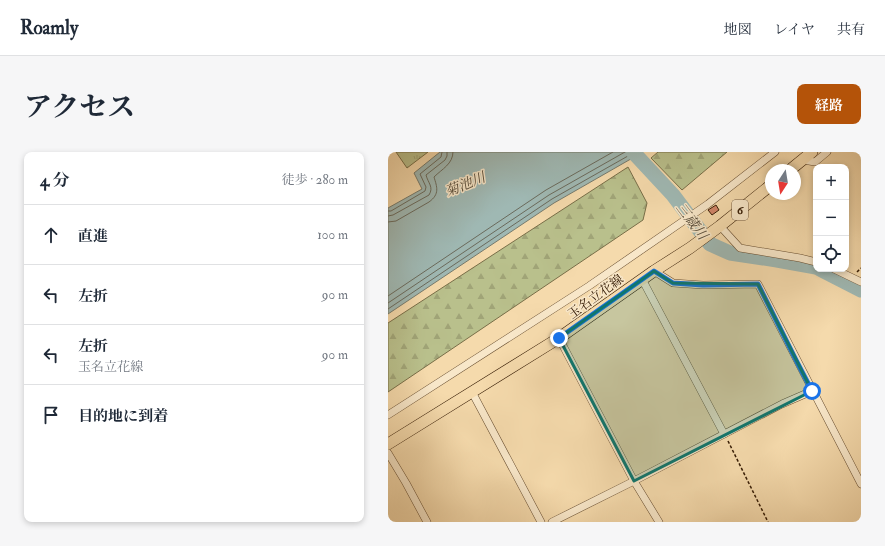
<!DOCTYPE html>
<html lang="ja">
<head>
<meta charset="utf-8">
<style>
  :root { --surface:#fff; --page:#f6f6f7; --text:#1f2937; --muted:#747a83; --line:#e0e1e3; --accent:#b45309 }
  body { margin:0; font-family:"IM FELL Double Pica","Noto Serif JP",serif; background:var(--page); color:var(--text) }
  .controls { position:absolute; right:12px; top:12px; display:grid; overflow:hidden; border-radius:8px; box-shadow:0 2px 6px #0003 }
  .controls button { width:36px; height:36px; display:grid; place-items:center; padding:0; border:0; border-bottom:1px solid var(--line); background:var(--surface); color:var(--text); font:20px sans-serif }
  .compass { position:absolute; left:377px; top:12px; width:36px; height:36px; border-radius:50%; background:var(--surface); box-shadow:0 2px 6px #0003; rotate:192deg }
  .stop { position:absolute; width:12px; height:12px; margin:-9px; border:3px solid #1a73e8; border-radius:50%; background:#fff }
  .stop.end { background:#1a73e8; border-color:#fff; box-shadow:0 1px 4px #0008 }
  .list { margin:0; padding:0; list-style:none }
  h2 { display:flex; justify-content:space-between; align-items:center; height:52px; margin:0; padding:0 16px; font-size:17px }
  h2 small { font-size:13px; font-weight:400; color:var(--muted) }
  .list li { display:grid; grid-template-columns:26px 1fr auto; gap:12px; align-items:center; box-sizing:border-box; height:60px; padding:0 16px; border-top:1px solid var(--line) }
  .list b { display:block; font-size:15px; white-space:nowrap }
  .list p { margin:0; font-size:13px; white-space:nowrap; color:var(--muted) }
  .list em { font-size:13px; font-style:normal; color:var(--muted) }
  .icon { flex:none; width:22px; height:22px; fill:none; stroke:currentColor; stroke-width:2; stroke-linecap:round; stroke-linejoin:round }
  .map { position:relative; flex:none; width:473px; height:370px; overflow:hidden; border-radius:8px }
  header { display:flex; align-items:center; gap:24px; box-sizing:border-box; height:56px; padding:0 20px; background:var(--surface); border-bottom:1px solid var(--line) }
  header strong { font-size:19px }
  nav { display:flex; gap:22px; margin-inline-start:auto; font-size:14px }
  .intro { display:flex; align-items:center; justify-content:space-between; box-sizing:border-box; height:96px; padding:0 24px }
  h1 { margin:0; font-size:28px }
  .button { padding:10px 18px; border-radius:8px; background:var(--accent); color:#fff; font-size:14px; font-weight:700 }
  main { display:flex; gap:24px; padding:0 24px }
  aside { flex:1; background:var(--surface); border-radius:8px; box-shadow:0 2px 6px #0003 }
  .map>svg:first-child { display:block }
  .grass { fill:url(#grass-tufts); stroke:#786e48 }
  .forest { fill:url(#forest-firs); stroke:#786e48 }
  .water { fill:#9fb8b3; stroke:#757a6d }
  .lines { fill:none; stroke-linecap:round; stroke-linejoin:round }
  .shore { stroke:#6a6a5c; stroke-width:1 }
  .river { stroke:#9fb8b3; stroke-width:15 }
  .building { fill:#d28569; stroke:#361c05 }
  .minor-casing { stroke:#664c2f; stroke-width:8 }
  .primary-casing { stroke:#361c05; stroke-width:12 }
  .path { stroke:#361c05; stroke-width:1.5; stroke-dasharray:3 2; stroke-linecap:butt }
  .minor { stroke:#f8e7c9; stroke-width:7 }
  .primary { stroke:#f5daac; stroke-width:11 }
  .route { stroke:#1a73e8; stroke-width:5 }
  .marked { fill:#0f766e; fill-opacity:0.2; stroke:#0f766e; stroke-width:3; stroke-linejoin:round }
  .labels { text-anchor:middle; stroke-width:3; stroke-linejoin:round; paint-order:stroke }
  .shield { fill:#f8e7c9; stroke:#705940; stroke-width:1 }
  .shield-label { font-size:12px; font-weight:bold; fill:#361c05 }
  .street-label { font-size:13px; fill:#361c05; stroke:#f8e7c9 }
  .water-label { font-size:14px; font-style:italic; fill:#564b39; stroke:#f8e7c9 }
</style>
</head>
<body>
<header>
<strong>Roamly</strong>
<nav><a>地図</a><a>レイヤ</a><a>共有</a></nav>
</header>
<div class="intro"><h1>アクセス</h1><a class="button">経路</a></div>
<main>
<aside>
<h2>4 分<small>徒歩 · 280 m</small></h2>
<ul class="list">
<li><svg class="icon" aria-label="ahead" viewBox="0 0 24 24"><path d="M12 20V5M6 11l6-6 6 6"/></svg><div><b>直進</b></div><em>100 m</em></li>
<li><svg class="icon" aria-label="left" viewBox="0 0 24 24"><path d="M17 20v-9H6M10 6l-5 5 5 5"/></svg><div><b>左折</b></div><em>90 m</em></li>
<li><svg class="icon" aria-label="left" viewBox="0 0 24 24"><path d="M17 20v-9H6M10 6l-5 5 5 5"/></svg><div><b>左折</b><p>玉名立花線</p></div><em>90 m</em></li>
<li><svg class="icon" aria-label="arrive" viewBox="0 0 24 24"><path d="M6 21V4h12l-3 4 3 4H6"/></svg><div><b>目的地に到着</b></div></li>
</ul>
</aside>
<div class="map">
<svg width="473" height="370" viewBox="0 0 473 370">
  <defs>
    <pattern id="grass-tufts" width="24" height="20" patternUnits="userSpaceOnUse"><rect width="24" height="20" fill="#b9c08c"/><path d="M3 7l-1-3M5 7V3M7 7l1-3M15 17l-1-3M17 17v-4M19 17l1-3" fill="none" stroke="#a0a477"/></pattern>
    <pattern id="forest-firs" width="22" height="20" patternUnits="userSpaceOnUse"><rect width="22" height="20" fill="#b9c08c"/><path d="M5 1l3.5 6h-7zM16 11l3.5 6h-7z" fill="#a0a477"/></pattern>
  </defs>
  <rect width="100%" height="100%" fill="#f5daac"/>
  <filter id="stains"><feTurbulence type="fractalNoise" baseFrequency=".005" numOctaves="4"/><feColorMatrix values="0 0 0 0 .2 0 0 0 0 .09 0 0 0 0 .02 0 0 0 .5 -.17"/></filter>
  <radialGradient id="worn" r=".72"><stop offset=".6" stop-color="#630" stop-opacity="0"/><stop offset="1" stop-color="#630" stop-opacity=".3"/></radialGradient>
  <path class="grass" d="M 8,0 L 40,0 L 19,16 Z"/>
  <g class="forest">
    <path d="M 270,0 L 339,0 L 294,38 L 263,6 Z"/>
    <path d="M 240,15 L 259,51 L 255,68 L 0,240 L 0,171 Z"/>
  </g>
  <path class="water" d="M 52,0 L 255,0 L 166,51 L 0,162 L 0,56 L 34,37 L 26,21 Z"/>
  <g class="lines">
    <g class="shore">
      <path d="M 0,59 L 3,59 L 37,39 L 38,35 L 32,22 L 53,5 L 54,0"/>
      <path d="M 0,64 L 5,63 L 41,43 C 46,35 40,31 38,23 L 57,8 L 59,4 L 59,0"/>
      <path d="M 0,70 L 8,69 L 41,50 C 52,42 49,35 46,25 C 54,17 65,12 65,0"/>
      <path d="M 0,144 L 158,38 L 225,0"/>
      <path d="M 0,151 L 161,43 L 237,0"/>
      <path d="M 0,157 L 164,47 L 247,0"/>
    </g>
    <g class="river">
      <path d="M 245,0 L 285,43 L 322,92 L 342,101 L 389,108 L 428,115"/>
      <path d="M 432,117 L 473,138"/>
    </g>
  </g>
  <path class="building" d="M 328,53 L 331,58 L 324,63 L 320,58 Z"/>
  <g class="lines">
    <g class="minor-casing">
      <g id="minor">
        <path d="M 415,8 L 427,10 L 439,0"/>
        <path d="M 332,74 L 352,96 L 412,106 L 428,110"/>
        <path d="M 446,117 L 473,130"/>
        <path d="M 266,119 L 285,131 L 315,133 L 370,132 C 404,199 439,265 473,332"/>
        <path d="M 254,127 L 336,282"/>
        <path d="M 171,186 L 246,329 L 271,370"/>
        <path d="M 84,240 L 153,370"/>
        <path d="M 0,263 L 201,134 L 320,52 L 387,0"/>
        <path d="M 0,301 L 18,331 L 39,370"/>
        <path d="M 164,370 L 246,329 L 394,252 L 424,239"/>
      </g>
    </g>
    <g class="primary-casing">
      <g id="primary">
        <path d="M 402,18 L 424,0"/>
        <path d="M 0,292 L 171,186 L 266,119 L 302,96 L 332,74 L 383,33"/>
      </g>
    </g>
    <g class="path">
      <path d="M 469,120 L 473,116"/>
      <path d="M 340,289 L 380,370"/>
    </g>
    <use href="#minor" class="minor"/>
    <use href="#primary" class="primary"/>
  </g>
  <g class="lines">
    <path class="route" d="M 171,186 L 266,119 L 285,131 L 315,133 L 370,132 L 408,208 L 424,239"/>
  </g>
  <path class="marked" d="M 266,119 L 285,131 L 370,132 L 424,239 L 246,329 L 171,186 Z"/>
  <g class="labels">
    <rect class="shield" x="344" y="48" width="16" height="20" rx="3"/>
    <g class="shield-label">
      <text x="352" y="62">6</text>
    </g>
    <g class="street-label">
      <text transform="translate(207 144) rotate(-36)" y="5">玉名立花線</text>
    </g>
    <g class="water-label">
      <text transform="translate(77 32) rotate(-22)" y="5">菊池川</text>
      <text transform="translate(304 69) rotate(53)" y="5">三蔵川</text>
    </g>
  </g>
  <rect width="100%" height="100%" filter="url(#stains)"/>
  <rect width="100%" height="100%" fill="url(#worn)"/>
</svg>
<div class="controls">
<button>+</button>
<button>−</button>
<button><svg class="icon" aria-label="locate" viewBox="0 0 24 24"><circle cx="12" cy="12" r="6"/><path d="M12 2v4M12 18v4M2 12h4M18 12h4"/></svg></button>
</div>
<svg class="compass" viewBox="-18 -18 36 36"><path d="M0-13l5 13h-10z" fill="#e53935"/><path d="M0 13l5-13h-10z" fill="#747a83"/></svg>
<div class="stop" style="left:424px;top:239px"></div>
<div class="stop end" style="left:171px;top:186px"></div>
</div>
</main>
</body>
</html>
